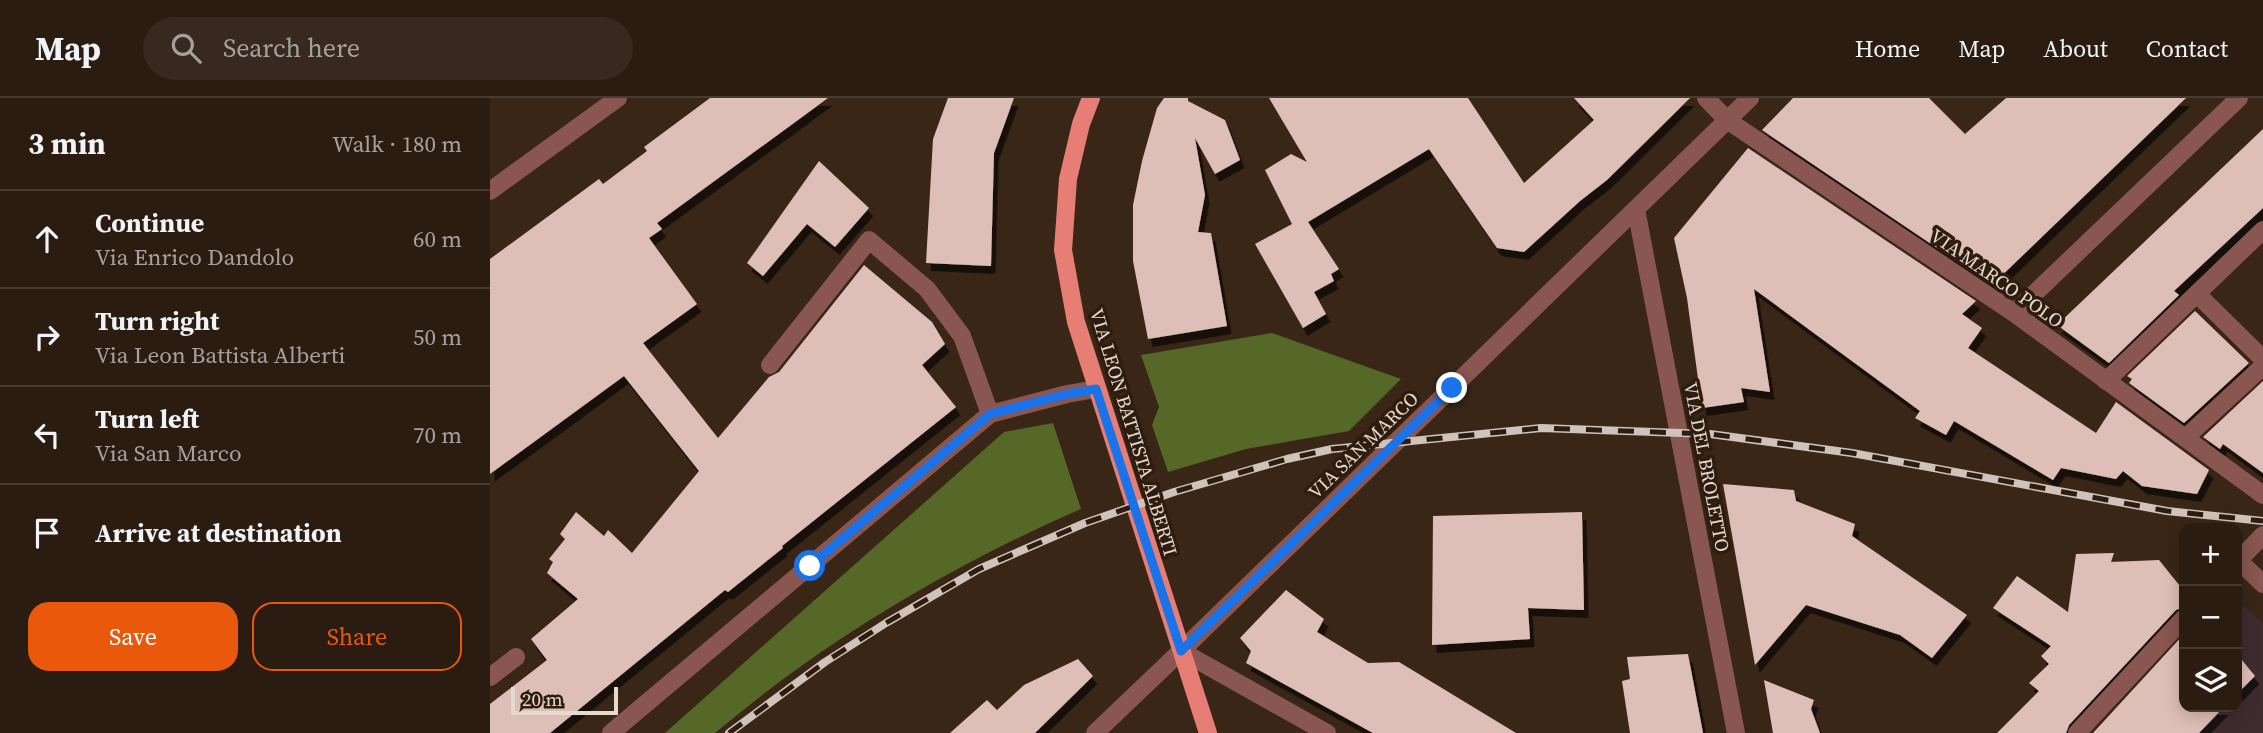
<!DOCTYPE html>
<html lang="en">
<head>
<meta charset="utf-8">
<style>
  :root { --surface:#2b1c11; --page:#37291f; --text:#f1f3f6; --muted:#a6a19f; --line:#473a31; --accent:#ea580c }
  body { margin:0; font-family:"Source Serif 4",serif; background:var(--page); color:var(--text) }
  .controls { position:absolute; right:21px; bottom:21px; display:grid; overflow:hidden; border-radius:14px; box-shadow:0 4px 18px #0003 }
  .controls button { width:63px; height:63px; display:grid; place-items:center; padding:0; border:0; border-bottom:2px solid var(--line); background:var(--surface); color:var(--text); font:35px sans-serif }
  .scale { position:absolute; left:21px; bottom:18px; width:107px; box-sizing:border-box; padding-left:7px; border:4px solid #e6d9d0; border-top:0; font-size:19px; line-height:24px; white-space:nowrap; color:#e6d9d0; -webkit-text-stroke:5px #2e1c0e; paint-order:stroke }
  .stop { position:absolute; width:21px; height:21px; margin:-16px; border:5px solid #1a73e8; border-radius:50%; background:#fff }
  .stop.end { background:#1a73e8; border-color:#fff; box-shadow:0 2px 7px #0008 }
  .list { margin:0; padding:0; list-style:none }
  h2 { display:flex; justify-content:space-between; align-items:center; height:91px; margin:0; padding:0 28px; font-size:30px }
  h2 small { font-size:23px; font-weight:400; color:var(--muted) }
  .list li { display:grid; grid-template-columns:46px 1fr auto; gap:21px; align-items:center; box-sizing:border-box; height:98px; padding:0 28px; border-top:2px solid var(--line) }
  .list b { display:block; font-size:26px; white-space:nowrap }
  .list p { margin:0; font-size:23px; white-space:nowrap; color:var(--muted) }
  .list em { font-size:23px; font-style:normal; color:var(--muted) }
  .actions { display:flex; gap:14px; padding:21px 28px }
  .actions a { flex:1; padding:16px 0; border:2px solid var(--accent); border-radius:21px; text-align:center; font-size:24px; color:var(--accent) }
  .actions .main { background:var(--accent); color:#fff }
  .icon { flex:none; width:38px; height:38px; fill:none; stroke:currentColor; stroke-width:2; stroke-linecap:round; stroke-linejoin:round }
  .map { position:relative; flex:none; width:1773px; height:635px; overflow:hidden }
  header { display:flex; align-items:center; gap:42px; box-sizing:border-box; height:98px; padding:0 35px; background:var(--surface); border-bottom:2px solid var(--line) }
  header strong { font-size:33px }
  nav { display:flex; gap:38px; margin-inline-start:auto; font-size:24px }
  .search { width:490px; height:63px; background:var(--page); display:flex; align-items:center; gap:18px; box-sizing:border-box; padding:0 24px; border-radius:38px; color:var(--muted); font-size:26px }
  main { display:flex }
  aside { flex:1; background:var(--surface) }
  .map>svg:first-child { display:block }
  .industrial { fill:#3f2c2f }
  .forest { fill:#566827 }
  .building { fill:#debfb7; filter:url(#shadow) }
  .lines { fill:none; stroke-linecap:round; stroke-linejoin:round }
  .minor { stroke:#895651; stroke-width:18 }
  .tertiary { stroke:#895651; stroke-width:18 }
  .primary { stroke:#e67e75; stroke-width:18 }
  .rail-casing { stroke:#d1c3b9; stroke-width:8 }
  .rail { stroke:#2e1c0e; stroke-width:5; stroke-dasharray:16; stroke-linecap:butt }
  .route { stroke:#1a73e8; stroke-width:9 }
  .labels { text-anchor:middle; stroke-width:7; stroke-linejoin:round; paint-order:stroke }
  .street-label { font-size:19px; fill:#e6d9d0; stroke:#2e1c0e }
</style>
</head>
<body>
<header>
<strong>Map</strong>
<div class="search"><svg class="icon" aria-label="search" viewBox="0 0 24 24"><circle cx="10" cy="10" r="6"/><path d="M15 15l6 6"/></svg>Search here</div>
<nav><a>Home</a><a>Map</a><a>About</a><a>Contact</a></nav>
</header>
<main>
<aside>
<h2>3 min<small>Walk · 180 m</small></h2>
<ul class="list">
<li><svg class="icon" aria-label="ahead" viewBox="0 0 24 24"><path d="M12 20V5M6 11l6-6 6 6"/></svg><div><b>Continue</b><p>Via Enrico Dandolo</p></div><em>60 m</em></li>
<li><svg class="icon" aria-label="right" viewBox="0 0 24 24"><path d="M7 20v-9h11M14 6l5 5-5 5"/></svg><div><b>Turn right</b><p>Via Leon Battista Alberti</p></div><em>50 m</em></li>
<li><svg class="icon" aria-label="left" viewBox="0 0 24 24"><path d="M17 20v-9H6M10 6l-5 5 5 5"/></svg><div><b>Turn left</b><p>Via San Marco</p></div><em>70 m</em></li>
<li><svg class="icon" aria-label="arrive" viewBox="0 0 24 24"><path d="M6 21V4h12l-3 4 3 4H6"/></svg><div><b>Arrive at destination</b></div></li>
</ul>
<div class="actions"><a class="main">Save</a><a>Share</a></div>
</aside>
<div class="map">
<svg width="1773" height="635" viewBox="0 0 1773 635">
  <defs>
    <filter id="shadow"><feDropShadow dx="4.5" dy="8" stdDeviation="0" flood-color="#0009"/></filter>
  </defs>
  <rect width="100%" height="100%" fill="#392617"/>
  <path class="industrial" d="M 1747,502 L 1773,526 L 1773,635 L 1616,635 L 1694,554 L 1694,609 L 1747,609 Z"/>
  <g class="forest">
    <path d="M 782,235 L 911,281 L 859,333 L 756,351 L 678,374 L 662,327 L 669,309 L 651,257 Z"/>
    <path d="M 563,325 L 591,411 C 460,468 334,543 225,635 L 175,635 L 514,334 Z"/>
  </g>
  <g class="building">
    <path d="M 220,0 L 338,0 L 167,125 L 172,131 L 159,140 L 207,206 L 153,245 L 228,340 L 279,279 L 289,274 L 374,167 L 442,224 L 455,246 L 432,267 L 466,309 L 292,448 L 293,450 L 238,494 L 235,492 L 60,635 L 0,635 L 0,606 L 57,562 L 41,541 L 88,501 L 57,475 L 63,464 L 59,461 L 75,441 L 70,436 L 86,414 L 114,438 L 118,432 L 142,455 L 209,373 L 134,278 L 0,376 L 0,161 L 109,81 L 113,86 L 157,53 L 154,49 Z"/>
    <path d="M 458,0 L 524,0 L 504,55 L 501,168 L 436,165 L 443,41 Z"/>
    <path d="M 674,0 L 698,0 L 698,3 L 735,22 L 750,62 L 725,76 L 705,40 L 715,97 L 708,134 L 721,135 L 737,228 L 658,241 L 643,163 L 643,107 L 652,63 L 667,10 Z"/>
    <path d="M 779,0 L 978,0 L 1034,85 L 1104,22 L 1084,0 L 1200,0 L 1117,82 L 1090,103 L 1034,154 L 1007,150 L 939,51 L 818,124 L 849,171 L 841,176 L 844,183 L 824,194 L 836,216 L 813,230 L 765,146 L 802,126 L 775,72 L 801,56 L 817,64 Z"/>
    <path d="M 1303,0 L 1439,0 L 1475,36 L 1516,0 L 1696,0 L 1502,187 L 1272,32 Z"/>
    <path d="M 1773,31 L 1773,110 L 1684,193 L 1689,197 L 1619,265 L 1567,227 Z"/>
    <path d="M 1258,50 L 1486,203 L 1472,216 L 1492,230 L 1478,250 L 1606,335 L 1626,304 L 1719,372 L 1707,396 L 1652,388 L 1633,373 L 1626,381 L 1571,370 L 1563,382 L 1464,323 L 1456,337 L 1425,320 L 1430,313 L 1264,191 L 1280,294 L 1251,290 L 1254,304 L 1212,310 L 1197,200 L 1184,140 Z"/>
    <path d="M 329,63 L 379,110 L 345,149 L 317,126 L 273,178 L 257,165 Z"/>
    <path d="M 1705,213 L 1759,265 L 1694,325 L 1639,285 L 1642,281 L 1637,278 Z"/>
    <path d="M 1773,283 L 1773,375 L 1733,346 L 1730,351 L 1713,339 Z"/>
    <path d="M 1233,386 L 1304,392 L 1306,403 L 1365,426 L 1362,438 L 1477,517 L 1442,560 L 1410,537 L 1316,507 L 1265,567 Z"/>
    <path d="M 1092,414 L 1094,512 L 1038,510 L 1040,541 L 942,547 L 943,418 Z"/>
    <path d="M 1624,455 L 1621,464 L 1669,462 L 1694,493 L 1694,509 L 1686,512 L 1579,627 L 1576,635 L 1507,635 L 1549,593 L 1539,585 L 1559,566 L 1551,558 L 1561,548 L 1503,510 L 1527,478 L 1578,514 L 1586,456 Z"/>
    <path d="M 796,492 L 834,521 L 827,534 L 878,565 L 909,564 L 1026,635 L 883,635 L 756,565 L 761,553 L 750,540 Z"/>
    <path d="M 1694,536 L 1694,609 L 1734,609 L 1709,635 L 1603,635 Z"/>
    <path d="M 1198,556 L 1213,635 L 1140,635 L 1132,583 L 1140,581 L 1137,559 Z"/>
    <path d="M 1747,556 L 1765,578 L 1747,596 Z"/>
    <path d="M 588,561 L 603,578 L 545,635 L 460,635 L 497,602 L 507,612 L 534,587 Z"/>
    <path d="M 1274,582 L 1324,602 L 1321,611 L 1330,635 L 1283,635 Z"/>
  </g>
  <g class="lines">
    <g class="minor">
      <path d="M 1216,0 L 1237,22 L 1524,215 L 1773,397"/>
      <path d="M 0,93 L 128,0"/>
      <path d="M 1146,111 L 1246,635"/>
      <path d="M 1707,196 L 1773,261"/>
      <path d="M 1524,215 L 1749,0"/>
      <path d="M 280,267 L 379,142 L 437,191 L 472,238 L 500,316"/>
      <path d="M 1616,283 L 1773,132"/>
      <path d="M 1695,340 L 1773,268"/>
      <path d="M 1748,462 L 1773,486"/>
      <path d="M 1747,464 L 1773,437"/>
      <path d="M 0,579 L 26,559"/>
      <path d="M 121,635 L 500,316 L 577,296 L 606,291"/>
      <path d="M 605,635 L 691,553 L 837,635"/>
      <path d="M 1587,635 L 1694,520"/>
    </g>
    <path class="tertiary" d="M 691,553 L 1260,0"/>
    <path class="primary" d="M 601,0 L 591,26 L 578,81 L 573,152 L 586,224 L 718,635"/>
    <g class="rail-casing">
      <path id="rail" d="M 239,635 L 335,564 L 396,525 L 489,471 L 595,425 L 684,394 L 797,361 L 842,351 L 1051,330 L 1220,336 L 1362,355 L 1677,413 L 1773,423"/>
    </g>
    <use href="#rail" class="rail"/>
  </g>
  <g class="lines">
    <path class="route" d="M 320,468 L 500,316 L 577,296 L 606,291 L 691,553 L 962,290"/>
  </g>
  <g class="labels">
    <g class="street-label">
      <text transform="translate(1507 180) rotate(35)" y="7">VIA MARCO POLO</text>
      <text transform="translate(644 334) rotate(73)" y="7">VIA LEON BATTISTA ALBERTI</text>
      <text transform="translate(873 347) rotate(-44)" y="7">VIA SAN MARCO</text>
      <text transform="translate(1217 369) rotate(79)" y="7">VIA DEL BROLETTO</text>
    </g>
  </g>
</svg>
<div class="controls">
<button>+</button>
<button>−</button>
<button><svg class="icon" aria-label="layers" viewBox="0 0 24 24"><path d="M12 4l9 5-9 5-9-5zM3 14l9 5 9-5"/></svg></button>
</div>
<div class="scale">20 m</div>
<div class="stop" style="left:320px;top:468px"></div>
<div class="stop end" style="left:962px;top:290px"></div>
</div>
</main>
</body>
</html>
